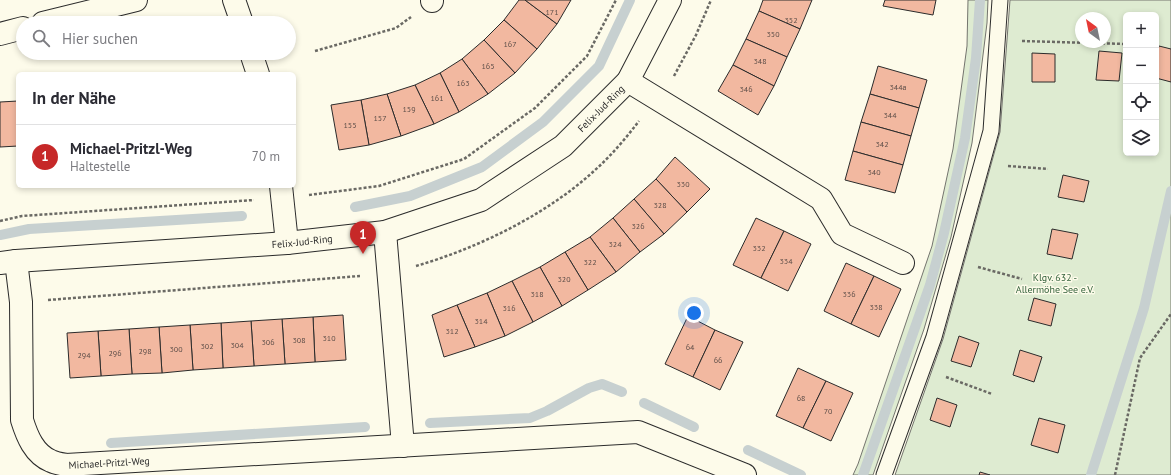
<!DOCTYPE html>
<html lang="de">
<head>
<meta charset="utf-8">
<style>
  :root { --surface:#fff; --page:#f7f7f7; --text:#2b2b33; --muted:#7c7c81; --line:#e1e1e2; --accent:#c62828 }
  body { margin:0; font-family:"PT Sans",sans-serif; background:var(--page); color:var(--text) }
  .controls { position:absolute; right:12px; top:12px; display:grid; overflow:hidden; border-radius:6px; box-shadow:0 2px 6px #0003 }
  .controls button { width:36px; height:36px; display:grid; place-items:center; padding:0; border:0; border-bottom:1px solid var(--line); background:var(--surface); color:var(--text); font:20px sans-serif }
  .compass { position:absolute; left:1075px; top:12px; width:36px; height:36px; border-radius:50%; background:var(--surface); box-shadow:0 2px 6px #0003; rotate:327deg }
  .you { position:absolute; left:694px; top:313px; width:14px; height:14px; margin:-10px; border:3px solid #fff; border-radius:50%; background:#1a73e8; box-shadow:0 0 0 6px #1a73e833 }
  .badge { display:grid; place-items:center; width:26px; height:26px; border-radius:50%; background:var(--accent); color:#fff; font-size:13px; font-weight:700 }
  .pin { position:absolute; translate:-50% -33px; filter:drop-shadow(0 1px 2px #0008) }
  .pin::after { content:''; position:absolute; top:21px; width:14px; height:12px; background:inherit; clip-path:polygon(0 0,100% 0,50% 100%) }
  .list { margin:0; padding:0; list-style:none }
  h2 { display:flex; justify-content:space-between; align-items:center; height:52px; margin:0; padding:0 16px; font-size:17px }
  h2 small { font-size:13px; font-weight:400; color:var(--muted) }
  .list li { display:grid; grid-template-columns:26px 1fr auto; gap:12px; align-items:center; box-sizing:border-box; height:64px; padding:0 16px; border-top:1px solid var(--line) }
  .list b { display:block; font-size:15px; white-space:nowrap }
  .list p { margin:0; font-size:13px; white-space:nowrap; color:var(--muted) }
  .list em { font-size:13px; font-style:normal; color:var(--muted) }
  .icon { flex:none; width:22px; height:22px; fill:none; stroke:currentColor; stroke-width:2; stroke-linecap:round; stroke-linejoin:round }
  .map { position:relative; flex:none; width:1171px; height:475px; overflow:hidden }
  .search { position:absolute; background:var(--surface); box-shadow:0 2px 6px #0003; left:16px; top:16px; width:280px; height:44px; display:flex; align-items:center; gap:10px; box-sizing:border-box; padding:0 14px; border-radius:22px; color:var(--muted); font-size:15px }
  .panel { position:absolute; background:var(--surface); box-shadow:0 2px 6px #0003; left:16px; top:72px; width:280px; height:116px; border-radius:6px }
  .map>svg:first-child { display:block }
  .green { fill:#deebd1; stroke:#74746e; fill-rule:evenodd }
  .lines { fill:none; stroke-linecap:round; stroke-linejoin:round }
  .stream { stroke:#c7d0d0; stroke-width:10 }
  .building { fill:#f2b8a0; stroke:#2b2b2b }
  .service-casing { stroke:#2b2b2b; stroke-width:17 }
  .minor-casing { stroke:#2b2b2b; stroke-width:24 }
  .tertiary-casing { stroke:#2b2b2b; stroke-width:24 }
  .path { stroke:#6a6964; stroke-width:2.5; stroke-dasharray:3 2; stroke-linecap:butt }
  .service { stroke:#fdfbea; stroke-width:15 }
  .minor { stroke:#fdfbea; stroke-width:22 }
  .tertiary { stroke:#fdfbea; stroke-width:22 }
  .labels { text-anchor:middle; stroke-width:3; stroke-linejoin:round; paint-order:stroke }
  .number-label { font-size:8px; fill:#5d4e48 }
  .street-label { font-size:10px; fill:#2b2b2b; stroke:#fdfbea }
  .park-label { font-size:10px; fill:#34623c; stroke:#fdfbea }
</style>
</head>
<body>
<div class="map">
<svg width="1171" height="475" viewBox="0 0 1171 475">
  <rect width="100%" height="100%" fill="#fdfbea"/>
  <g class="green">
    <path d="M 968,0 L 988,0 L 987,23 L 972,143 L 951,237 L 924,329 L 873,475 L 853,475 L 858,464 L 932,246 L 953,149 L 967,46 Z"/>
    <path d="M 1010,0 L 1171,0 L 1171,475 L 895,475 L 943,339 L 1000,132 ZM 1126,15 L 1156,15 L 1156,153 L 1126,153 ZM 1081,18 L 1105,18 L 1105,42 L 1081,42 Z"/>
  </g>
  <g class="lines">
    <g class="stream">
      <path d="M 355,207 L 410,196 L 482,167 L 543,122 L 599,66 L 630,0"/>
      <path d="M 0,235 L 29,229 L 242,216"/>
      <path d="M 644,403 L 694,427"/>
      <path d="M 430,423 L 530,418 L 547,411 L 589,388 L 602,384 L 622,392"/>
      <path d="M 111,443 L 365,427"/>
      <path d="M 748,450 L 801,475"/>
      <path d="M 863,475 L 930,285 L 944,233 L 965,138 L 976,58 L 980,0"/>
      <path d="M 1091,475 L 1144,308 L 1171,191"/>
    </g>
  </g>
  <g class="building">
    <path d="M 519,0 L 525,0 L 557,24 L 537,49 L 504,20 Z"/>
    <path d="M 525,0 L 571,0 L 557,24 Z"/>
    <path d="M 763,0 L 812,0 L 800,29 L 759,11 Z"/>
    <path d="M 885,0 L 936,0 L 933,15 L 883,6 Z"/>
    <path d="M 759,11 L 800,29 L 787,57 L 746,39 Z"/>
    <path d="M 504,20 L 537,49 L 515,73 L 484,40 Z"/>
    <path d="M 746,39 L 787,57 L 774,86 L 733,65 Z"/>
    <path d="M 484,40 L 515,73 L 488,94 L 462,59 Z"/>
    <path d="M 1159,46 L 1171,49 L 1171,82 L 1156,78 L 1156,57 Z"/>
    <path d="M 1099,51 L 1122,53 L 1119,81 L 1096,80 Z"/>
    <path d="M 1032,53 L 1055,54 L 1055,82 L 1032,82 Z"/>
    <path d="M 462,59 L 488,94 L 459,112 L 440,73 Z"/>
    <path d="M 733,65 L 774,86 L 758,115 L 718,91 Z"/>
    <path d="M 878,66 L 927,80 L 919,108 L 870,94 Z"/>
    <path d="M 440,73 L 459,112 L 434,124 L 415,85 Z"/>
    <path d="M 415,85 L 434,124 L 401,136 L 387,94 Z"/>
    <path d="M 387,94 L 401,136 L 369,145 L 361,100 Z"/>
    <path d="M 870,94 L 919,108 L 911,136 L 861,122 Z"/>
    <path d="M 361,100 L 369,145 L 339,150 L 331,105 Z"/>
    <path d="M 18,101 L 18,146 L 0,147 L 0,102 Z"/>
    <path d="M 861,122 L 911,136 L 903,165 L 853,151 Z"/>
    <path d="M 853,151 L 903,165 L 895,193 L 845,180 Z"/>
    <path d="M 675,157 L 710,189 L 687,212 L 656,179 Z"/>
    <path d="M 1063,175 L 1089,181 L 1084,202 L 1058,197 Z"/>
    <path d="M 656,179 L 687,212 L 664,234 L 634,199 Z"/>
    <path d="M 634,199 L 664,234 L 640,252 L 613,218 Z"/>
    <path d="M 613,218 L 640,252 L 616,272 L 590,237 Z"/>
    <path d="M 756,218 L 784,231 L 761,278 L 733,265 Z"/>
    <path d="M 1052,229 L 1078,234 L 1072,259 L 1047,254 Z"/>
    <path d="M 784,231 L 811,244 L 788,291 L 761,278 Z"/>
    <path d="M 590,237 L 616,272 L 588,290 L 565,252 Z"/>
    <path d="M 565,252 L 588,290 L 562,306 L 540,267 Z"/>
    <path d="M 846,263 L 874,276 L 851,324 L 824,311 Z"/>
    <path d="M 540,267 L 562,306 L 533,322 L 512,281 Z"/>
    <path d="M 874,276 L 901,289 L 879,337 L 851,324 Z"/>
    <path d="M 512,281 L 533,322 L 505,336 L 487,293 Z"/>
    <path d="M 487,293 L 505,336 L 475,347 L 457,305 Z"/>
    <path d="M 1034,298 L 1056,304 L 1051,326 L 1028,320 Z"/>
    <path d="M 457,305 L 475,347 L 444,357 L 432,315 Z"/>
    <path d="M 343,315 L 346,360 L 315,362 L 313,317 Z"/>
    <path d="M 688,316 L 715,330 L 693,377 L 665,364 Z"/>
    <path d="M 313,317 L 315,362 L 285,364 L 282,319 Z"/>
    <path d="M 282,319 L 285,364 L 254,366 L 251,321 Z"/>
    <path d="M 251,321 L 254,366 L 223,368 L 221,323 Z"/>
    <path d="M 221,323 L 223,368 L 193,370 L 190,325 Z"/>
    <path d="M 190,325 L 193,370 L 162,373 L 159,327 Z"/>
    <path d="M 159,327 L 162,373 L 132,374 L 129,329 Z"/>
    <path d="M 129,329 L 132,374 L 101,376 L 98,331 Z"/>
    <path d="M 715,330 L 743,342 L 720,390 L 693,377 Z"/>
    <path d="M 98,331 L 101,376 L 70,378 L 67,333 Z"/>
    <path d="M 959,336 L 979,343 L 971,367 L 951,361 Z"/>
    <path d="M 1020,350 L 1042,357 L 1034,382 L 1013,375 Z"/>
    <path d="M 798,368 L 826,381 L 803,428 L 776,416 Z"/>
    <path d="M 826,381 L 853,393 L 831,441 L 803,428 Z"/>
    <path d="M 937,398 L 957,405 L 950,427 L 930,420 Z"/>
    <path d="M 1039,418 L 1065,425 L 1058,453 L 1031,445 Z"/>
    <path d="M 980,472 L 990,475 L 979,475 Z"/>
  </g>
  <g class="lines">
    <g class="service-casing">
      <path id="service" d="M 884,475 L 934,337 L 991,131 L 1000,0"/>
    </g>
    <g class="minor-casing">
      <g id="minor">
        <path d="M 234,0 L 242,23"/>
        <path d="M 432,1 L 432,0"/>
        <path d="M 43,23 L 136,0"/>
        <path d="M 0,34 L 23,28"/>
        <path d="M 251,53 L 258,74"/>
        <path d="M 628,81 L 821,199 L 842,234 L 903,263"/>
        <path d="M 281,186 L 287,243"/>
        <path d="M 385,232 L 403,446"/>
        <path id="s1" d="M 16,261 L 21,302 L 22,420 C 27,436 34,454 51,461 C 55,463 61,464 66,465 L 638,432 L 745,475"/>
      </g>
    </g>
    <g class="tertiary-casing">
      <g id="tertiary">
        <path id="s2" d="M 0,263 L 16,261 L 287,243 L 385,232 L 481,200 L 563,146 L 628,81 L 670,0"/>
      </g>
    </g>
    <g class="path">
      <path d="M 1022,41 L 1126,44"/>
      <path d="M 315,51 L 396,28 L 411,17"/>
      <path d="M 674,76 L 696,35 L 711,0"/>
      <path d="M 1008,166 L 1048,169"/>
      <path d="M 309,195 L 379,186 L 464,159 L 535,108 L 587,56 L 616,0"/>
      <path d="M 0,221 L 22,216 L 254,200"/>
      <path d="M 416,266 C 478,248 546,215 594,171 C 611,156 626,138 639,121"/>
      <path d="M 978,267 L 1022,279"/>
      <path d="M 48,300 L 360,276"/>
      <path d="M 946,377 L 992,394"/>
      <path d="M 1115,475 L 1140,358 L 1171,314"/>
    </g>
    <use href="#service" class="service"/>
    <use href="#minor" class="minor"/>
    <use href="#tertiary" class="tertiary"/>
  </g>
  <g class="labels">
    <g class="number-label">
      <text x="552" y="15">171</text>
      <text x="791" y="23">352</text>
      <text x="773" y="37">350</text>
      <text x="510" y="47">167</text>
      <text x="760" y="64">348</text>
      <text x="488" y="69">165</text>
      <text x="463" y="86">163</text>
      <text x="898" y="90">344a</text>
      <text x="746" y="92">346</text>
      <text x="437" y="101">161</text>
      <text x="409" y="112">159</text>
      <text x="890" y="118">344</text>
      <text x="380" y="121">157</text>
      <text x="350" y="128">155</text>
      <text x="882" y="147">342</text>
      <text x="874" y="175">340</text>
      <text x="683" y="187">330</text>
      <text x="660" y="208">328</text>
      <text x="638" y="229">326</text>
      <text x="615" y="247">324</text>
      <text x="759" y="251">332</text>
      <text x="786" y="264">334</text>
      <text x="590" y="265">322</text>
      <text x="564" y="282">320</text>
      <text x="537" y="297">318</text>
      <text x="849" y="297">336</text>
      <text x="876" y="310">338</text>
      <text x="509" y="311">316</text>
      <text x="481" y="324">314</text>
      <text x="452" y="334">312</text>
      <text x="329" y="341">310</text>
      <text x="299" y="343">308</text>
      <text x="268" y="345">306</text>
      <text x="237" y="348">304</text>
      <text x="207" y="349">302</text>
      <text x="690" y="350">64</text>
      <text x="176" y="352">300</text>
      <text x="145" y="354">298</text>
      <text x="115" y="356">296</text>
      <text x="84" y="358">294</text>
      <text x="718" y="363">66</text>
      <text x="801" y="401">68</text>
      <text x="828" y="414">70</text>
    </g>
    <g class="street-label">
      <text dy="4" stroke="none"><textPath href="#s2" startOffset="639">Felix-Jud-Ring</textPath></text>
      <text dy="4" stroke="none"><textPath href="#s2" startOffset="303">Felix-Jud-Ring</textPath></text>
      <text dy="4" stroke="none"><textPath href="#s1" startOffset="270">Michael-Pritzl-Weg</textPath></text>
    </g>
    <g class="park-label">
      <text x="1055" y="281">Klgv. 632 -<tspan x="1055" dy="12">Allermöhe See e.V.</tspan></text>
    </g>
  </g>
</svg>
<div class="controls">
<button>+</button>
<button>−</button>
<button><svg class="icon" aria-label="locate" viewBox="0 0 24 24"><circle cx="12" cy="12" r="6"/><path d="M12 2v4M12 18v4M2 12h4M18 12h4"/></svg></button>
<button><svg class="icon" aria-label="layers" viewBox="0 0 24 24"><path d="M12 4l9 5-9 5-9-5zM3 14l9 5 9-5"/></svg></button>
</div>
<svg class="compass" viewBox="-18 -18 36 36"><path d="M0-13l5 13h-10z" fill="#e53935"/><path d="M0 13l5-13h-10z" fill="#7c7c81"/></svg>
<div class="you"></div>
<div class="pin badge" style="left:363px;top:254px">1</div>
<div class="search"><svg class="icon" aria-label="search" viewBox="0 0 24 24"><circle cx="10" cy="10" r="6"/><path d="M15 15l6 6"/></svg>Hier suchen</div>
<section class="panel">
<h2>In der Nähe<small></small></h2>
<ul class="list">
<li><span class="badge">1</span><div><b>Michael-Pritzl-Weg</b><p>Haltestelle</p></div><em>70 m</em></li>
</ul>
</section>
</div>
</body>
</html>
